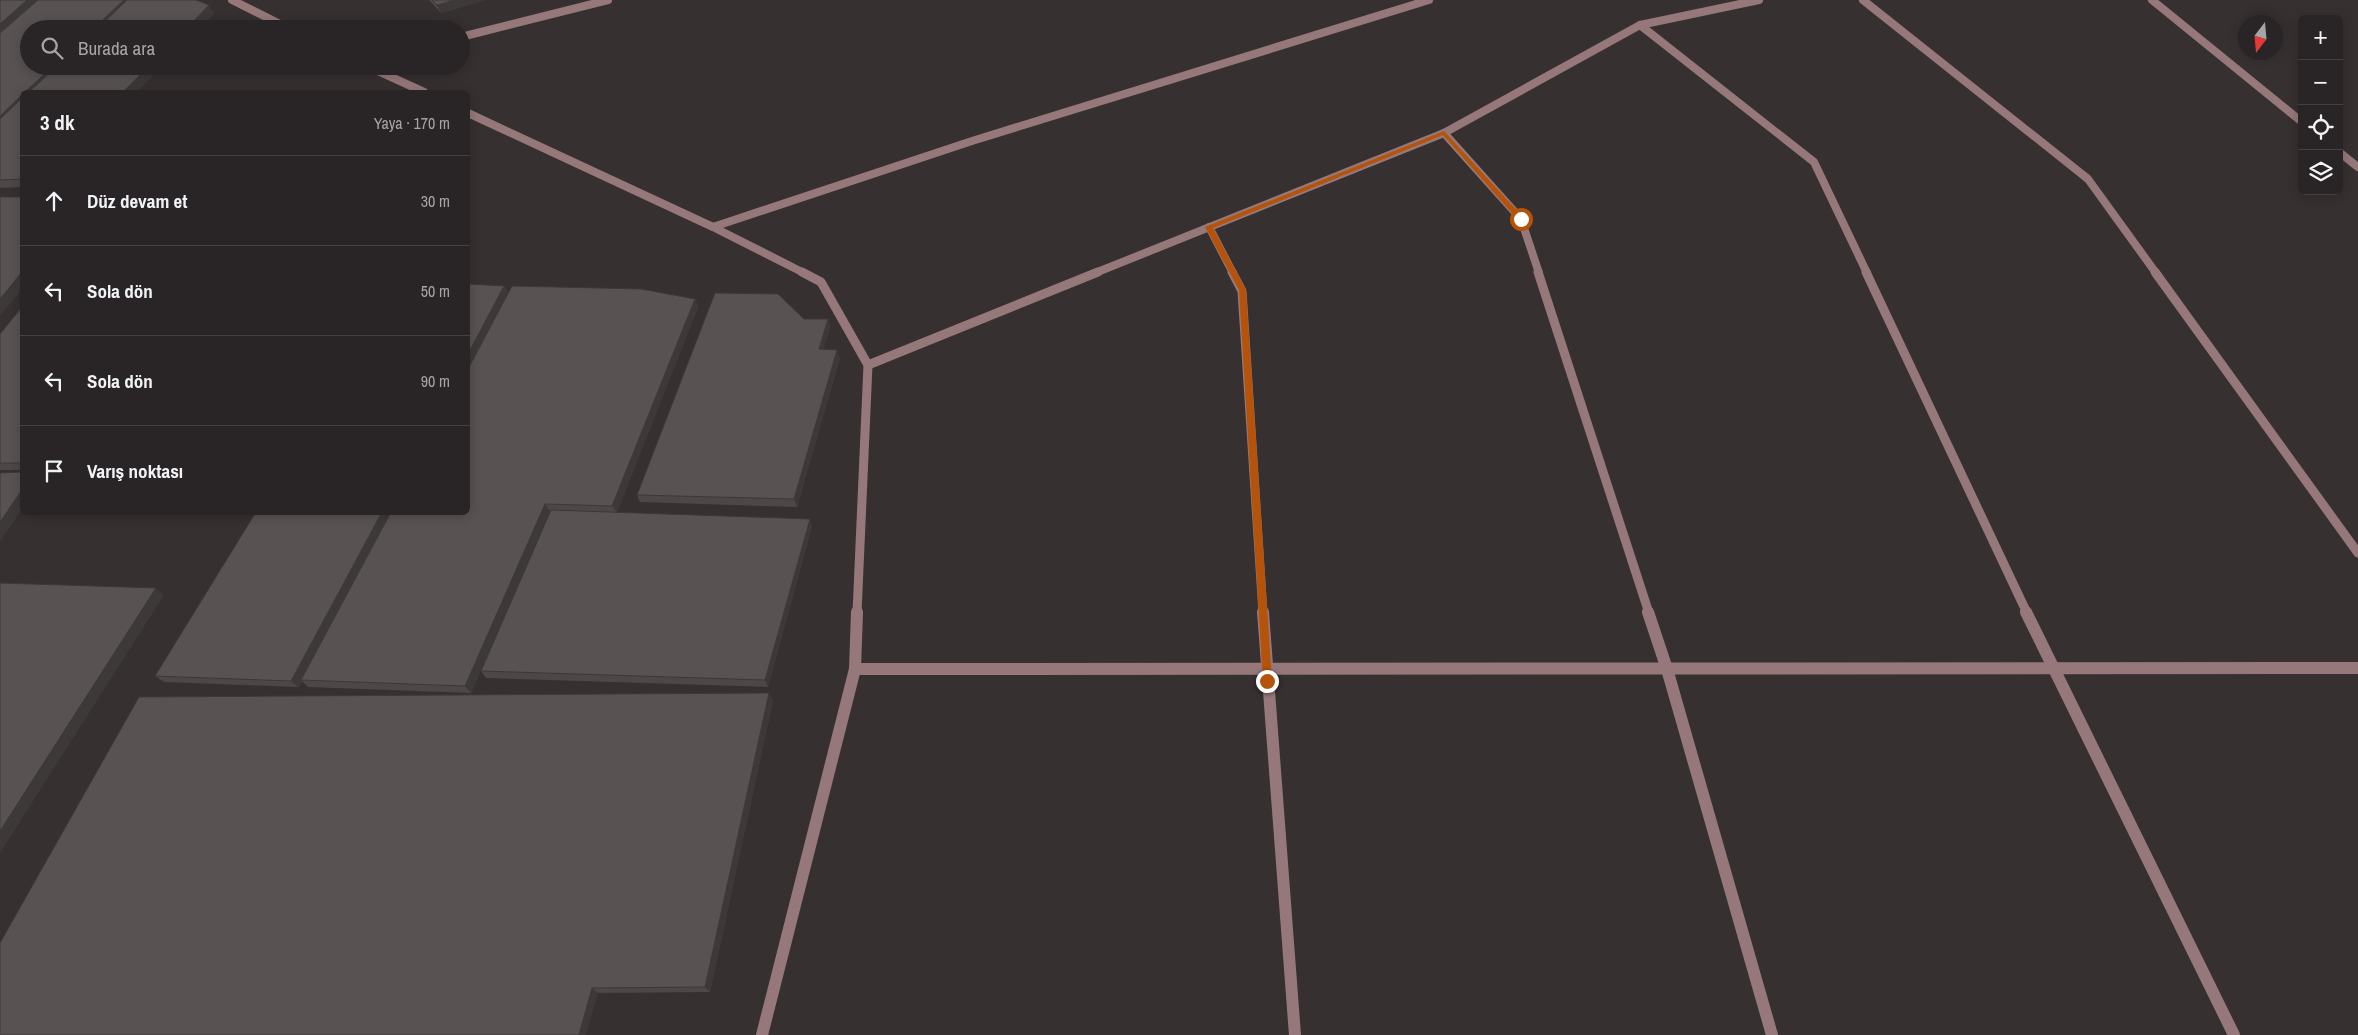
<!DOCTYPE html>
<html lang="tr">
<head>
<meta charset="utf-8">
<style>
  :root { --surface:#292425; --page:#312c2d; --text:#f1f3f6; --muted:#a5a4a7; --line:#454142 }
  body { margin:0; font-family:"Archivo Narrow",sans-serif; background:var(--page); color:var(--text) }
  .controls { position:absolute; right:15px; top:15px; display:grid; overflow:hidden; border-radius:8px; box-shadow:0 2px 12px #0003 }
  .controls button { width:45px; height:45px; display:grid; place-items:center; padding:0; border:0; border-bottom:1px solid var(--line); background:var(--surface); color:var(--text); font:25px sans-serif }
  .compass { position:absolute; left:2238px; top:15px; width:45px; height:45px; border-radius:50%; background:var(--surface); box-shadow:0 2px 12px #0003; rotate:196deg }
  .stop { position:absolute; width:15px; height:15px; margin:-11px; border:4px solid #b45309; border-radius:50%; background:#fff }
  .stop.end { background:#b45309; border-color:#fff; box-shadow:0 1px 5px #0008 }
  .list { margin:0; padding:0; list-style:none }
  h2 { display:flex; justify-content:space-between; align-items:center; height:65px; margin:0; padding:0 20px; font-size:21px }
  h2 small { font-size:16px; font-weight:400; color:var(--muted) }
  .list li { display:grid; grid-template-columns:32px 1fr auto; gap:15px; align-items:center; box-sizing:border-box; height:90px; padding:0 20px; border-top:1px solid var(--line) }
  .list b { display:block; font-size:19px; white-space:nowrap }
  .list em { font-size:16px; font-style:normal; color:var(--muted) }
  .icon { flex:none; width:28px; height:28px; fill:none; stroke:currentColor; stroke-width:2; stroke-linecap:round; stroke-linejoin:round }
  .map { position:relative; flex:none; width:2358px; height:1035px; overflow:hidden }
  .search { position:absolute; background:var(--surface); box-shadow:0 2px 12px #0003; left:20px; top:20px; width:450px; height:55px; display:flex; align-items:center; gap:12px; box-sizing:border-box; padding:0 18px; border-radius:28px; color:var(--muted); font-size:19px }
  .panel { position:absolute; background:var(--surface); box-shadow:0 2px 12px #0003; left:20px; top:90px; width:450px; height:425px; border-radius:8px }
  .map>svg:first-child { display:block }
  .lines { fill:none; stroke-linecap:round; stroke-linejoin:round }
  .minor-far2 { stroke:#96787a; stroke-width:8 }
  .minor-far1 { stroke:#96787a; stroke-width:9 }
  .minor { stroke:#96787a; stroke-width:12 }
  .wall { fill:#4d4747 }
  .shaded-wall { fill:#3e3939 }
  .building { fill:#595252; stroke:#3e3939 }
  .route { fill:#b45309 }
</style>
</head>
<body>
<div class="map">
<svg width="2358" height="1035" viewBox="0 0 2358 1035">
  <rect width="100%" height="100%" fill="#373031"/>
  <g class="lines">
    <g class="minor-far2">
      <path d="M 232,0 L 290,29"/>
      <path d="M 1863,0 L 2088,179 L 2156,273"/>
      <path d="M 2152,0 L 2302,122"/>
      <path d="M 1640,25 L 1814,162 L 1867,273"/>
      <path d="M 461,37 L 608,0"/>
      <path d="M 367,66 L 424,92"/>
      <path d="M 468,113 L 713,227 L 804,273"/>
      <path d="M 1444,133 L 1521,219 L 1539,273"/>
      <path d="M 2339,152 L 2358,167"/>
      <path d="M 713,227 L 972,141 L 1429,0"/>
      <path d="M 1209,227 L 1233,273"/>
      <path d="M 1095,273 L 1444,133 L 1640,25 L 1759,0"/>
    </g>
    <g class="minor-far1">
      <path d="M 802,272 L 821,282 L 868,365 L 857,613"/>
      <path d="M 1232,272 L 1242,291 L 1263,613"/>
      <path d="M 1538,272 L 1649,613"/>
      <path d="M 1866,272 L 2027,613"/>
      <path d="M 2155,272 L 2358,553"/>
      <path d="M 868,365 L 1098,272"/>
    </g>
    <g class="minor">
      <path d="M 1263,612 L 1295,1035"/>
      <path d="M 1648,612 L 1667,669 L 1772,1035"/>
      <path d="M 2026,612 L 2234,1035"/>
      <path d="M 855,669 L 2358,668"/>
      <path d="M 762,1035 L 855,669 L 857,612"/>
    </g>
  </g>
  <g class="wall">
    <path d="M 0,0 L 214,13 L 198,29 L 29,29 L 29,66 L 162,66 L 136,92 L 22,92 L 22,187 L 0,188 Z"/>
    <path d="M 429,0 L 485,0 L 441,13 Z"/>
    <path d="M 504,286 L 508,292 L 695,299 L 698,307 L 617,512 L 812,526 L 768,687 L 486,678 L 481,671 L 551,511 L 550,511 L 471,693 L 308,687 L 302,681 L 298,687 L 164,682 L 155,676 Z"/>
    <path d="M 22,307 L 22,470 L 0,470 L 0,334 Z"/>
    <path d="M 804,319 L 828,319 L 830,327 L 823,350 L 840,358 L 797,507 L 640,502 L 637,495 Z"/>
    <path d="M 773,700 L 710,992 L 598,993 L 0,1035 Z"/>
  </g>
  <g class="shaded-wall">
    <path d="M 27,0 L 42,0 L 0,37 L 0,24 Z"/>
    <path d="M 124,0 L 138,0 L 107,29 L 93,29 Z"/>
    <path d="M 455,0 L 485,0 L 441,13 L 437,5 Z"/>
    <path d="M 209,5 L 214,13 L 198,29 L 186,29 Z"/>
    <path d="M 53,66 L 67,66 L 40,92 L 25,92 Z"/>
    <path d="M 149,66 L 162,66 L 136,92 L 123,92 Z"/>
    <path d="M 22,95 L 22,109 L 0,130 L 0,116 Z"/>
    <path d="M 22,272 L 22,289 L 0,316 L 0,299 Z"/>
    <path d="M 504,286 L 509,293 L 468,370 L 468,354 Z"/>
    <path d="M 695,299 L 698,307 L 617,513 L 612,506 Z"/>
    <path d="M 828,319 L 830,327 L 821,357 L 819,349 Z"/>
    <path d="M 837,350 L 840,358 L 797,507 L 794,499 Z"/>
    <path d="M 22,490 L 22,509 L 0,542 L 0,522 Z"/>
    <path d="M 545,504 L 550,511 L 471,693 L 465,686 Z"/>
    <path d="M 382,512 L 392,512 L 298,687 L 291,681 Z"/>
    <path d="M 810,519 L 812,526 L 768,687 L 765,680 Z"/>
    <path d="M 156,588 L 164,595 L 0,853 L 0,831 Z"/>
    <path d="M 769,693 L 773,700 L 710,992 L 705,987 Z"/>
    <path d="M 592,988 L 598,993 L 586,1035 L 579,1035 Z"/>
  </g>
  <g class="building">
    <path d="M 0,0 L 27,0 L 0,24 Z"/>
    <path d="M 38,0 L 124,0 L 93,29 L 29,29 L 29,66 L 53,66 L 25,92 L 22,92 L 22,95 L 0,116 L 0,33 Z"/>
    <path d="M 127,0 L 196,0 L 209,5 L 186,29 L 97,29 Z"/>
    <path d="M 432,0 L 455,0 L 437,5 Z"/>
    <path d="M 57,66 L 149,66 L 123,92 L 29,92 Z"/>
    <path d="M 22,98 L 22,179 L 0,180 L 0,119 Z"/>
    <path d="M 0,197 L 22,197 L 22,272 L 0,299 Z"/>
    <path d="M 468,284 L 504,286 L 468,354 Z"/>
    <path d="M 512,286 L 641,289 L 695,299 L 612,506 L 545,504 L 465,686 L 301,680 L 391,512 L 468,512 L 468,369 Z"/>
    <path d="M 715,293 L 778,294 L 804,319 L 828,319 L 819,349 L 837,350 L 794,499 L 637,495 Z"/>
    <path d="M 22,307 L 22,463 L 0,463 L 0,334 Z"/>
    <path d="M 22,472 L 22,490 L 0,522 L 0,473 Z"/>
    <path d="M 551,510 L 810,519 L 765,680 L 481,671 Z"/>
    <path d="M 256,512 L 382,512 L 291,681 L 155,676 Z"/>
    <path d="M 0,583 L 156,588 L 0,831 Z"/>
    <path d="M 769,693 L 705,987 L 592,988 L 579,1035 L 0,1035 L 0,943 L 139,697 Z"/>
  </g>
  <path class="route" d="M 1444,131 L 1523,217 L 1523,220 L 1518,220 L 1443,135 L 1213,228 L 1246,290 L 1272,681 L 1267,685 L 1263,681 L 1239,290 L 1205,227 Z"/>
</svg>
<div class="controls">
<button>+</button>
<button>−</button>
<button><svg class="icon" aria-label="locate" viewBox="0 0 24 24"><circle cx="12" cy="12" r="6"/><path d="M12 2v4M12 18v4M2 12h4M18 12h4"/></svg></button>
<button><svg class="icon" aria-label="layers" viewBox="0 0 24 24"><path d="M12 4l9 5-9 5-9-5zM3 14l9 5 9-5"/></svg></button>
</div>
<svg class="compass" viewBox="-18 -18 36 36"><path d="M0-13l5 13h-10z" fill="#e53935"/><path d="M0 13l5-13h-10z" fill="#a5a4a7"/></svg>
<div class="stop" style="left:1521px;top:219px"></div>
<div class="stop end" style="left:1267px;top:681px"></div>
<div class="search"><svg class="icon" aria-label="search" viewBox="0 0 24 24"><circle cx="10" cy="10" r="6"/><path d="M15 15l6 6"/></svg>Burada ara</div>
<section class="panel">
<h2>3 dk<small>Yaya · 170 m</small></h2>
<ul class="list">
<li><svg class="icon" aria-label="ahead" viewBox="0 0 24 24"><path d="M12 20V5M6 11l6-6 6 6"/></svg><div><b>Düz devam et</b></div><em>30 m</em></li>
<li><svg class="icon" aria-label="left" viewBox="0 0 24 24"><path d="M17 20v-9H6M10 6l-5 5 5 5"/></svg><div><b>Sola dön</b></div><em>50 m</em></li>
<li><svg class="icon" aria-label="left" viewBox="0 0 24 24"><path d="M17 20v-9H6M10 6l-5 5 5 5"/></svg><div><b>Sola dön</b></div><em>90 m</em></li>
<li><svg class="icon" aria-label="arrive" viewBox="0 0 24 24"><path d="M6 21V4h12l-3 4 3 4H6"/></svg><div><b>Varış noktası</b></div></li>
</ul>
</section>
</div>
</body>
</html>
